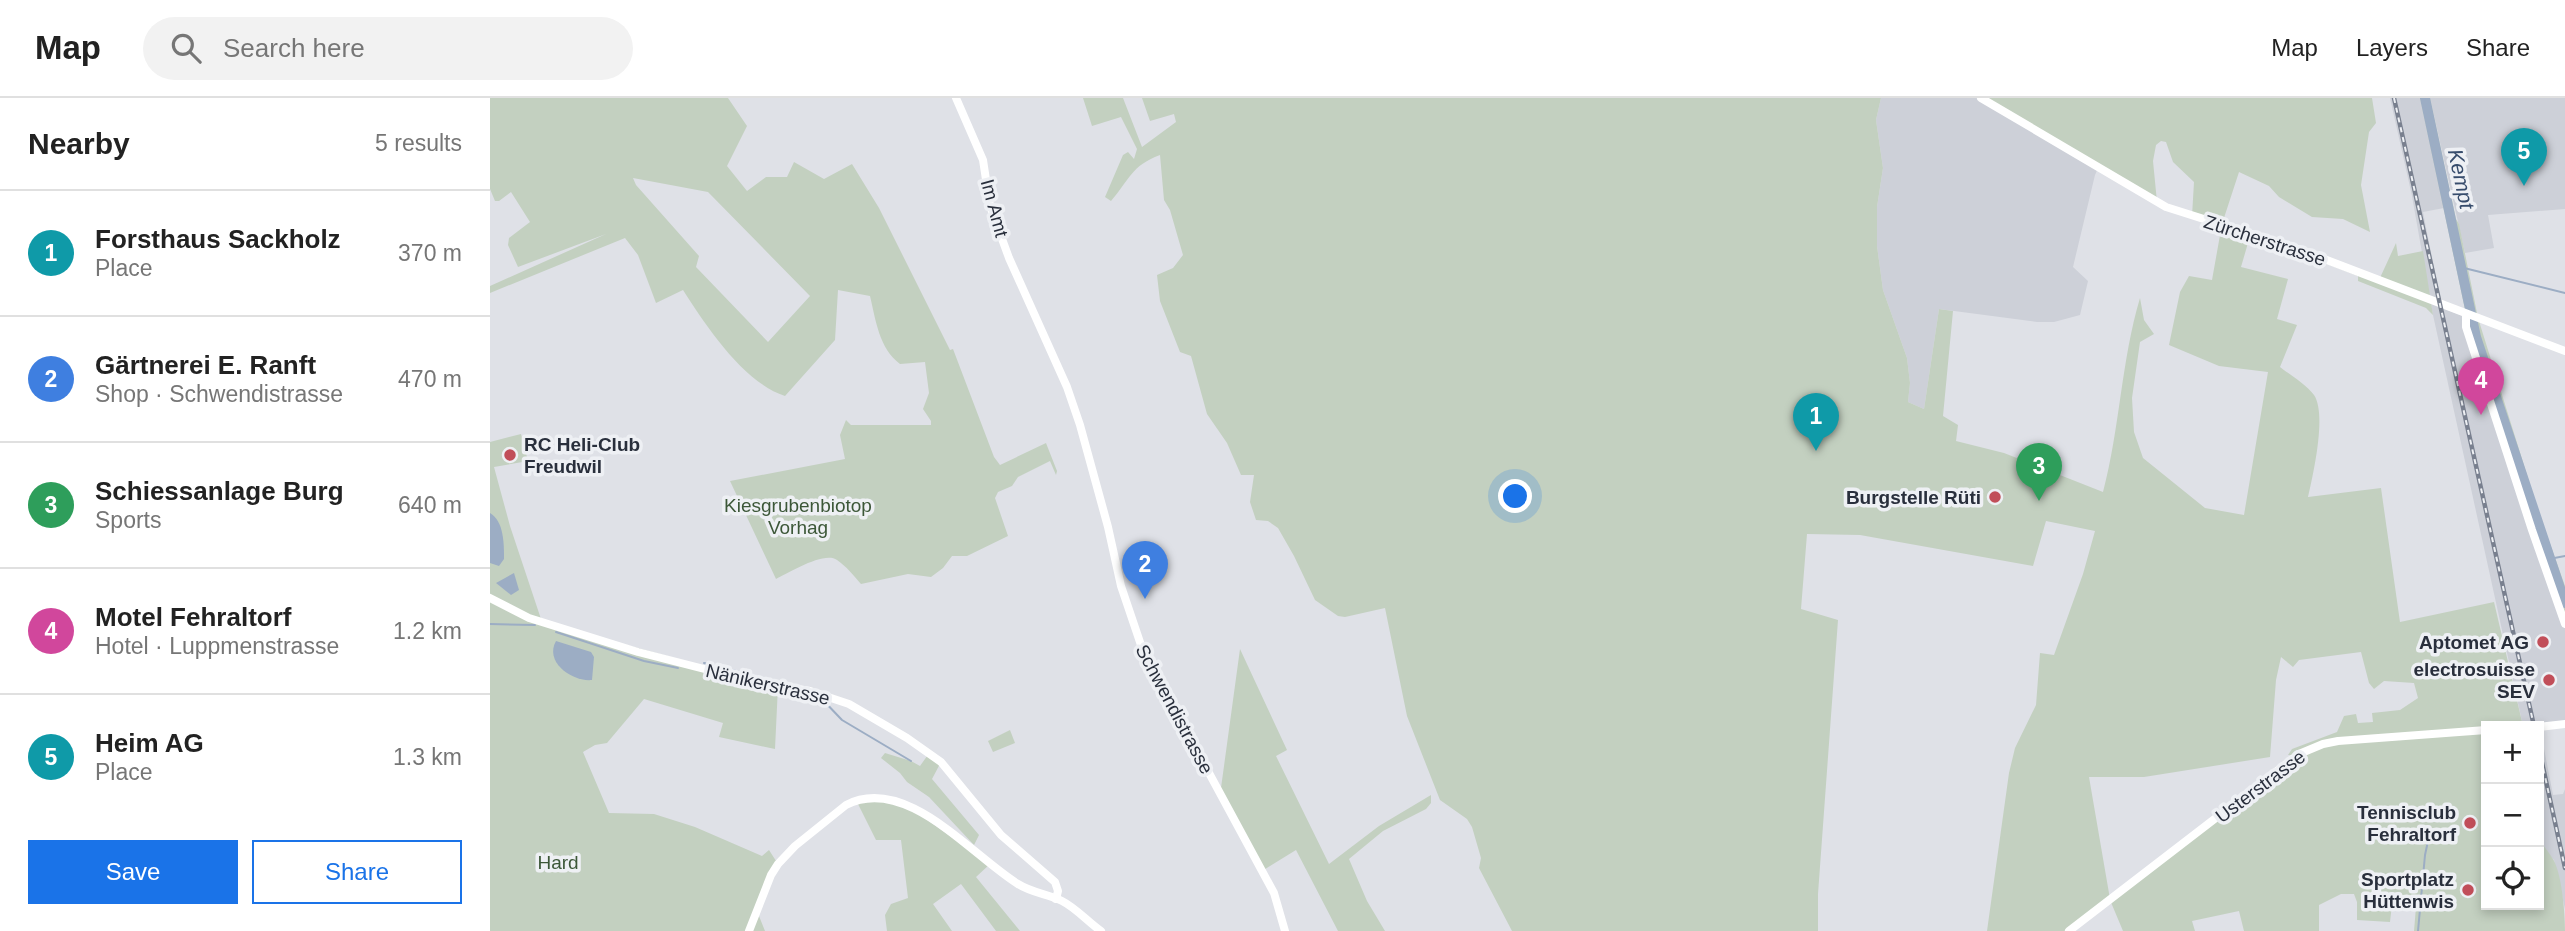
<!DOCTYPE html>
<html lang="en">
<head>
<meta charset="utf-8">
<style>
  :root { --surface:#fff; --page:#f2f2f2; --text:#222; --muted:#767676; --line:#e0e0e0; --accent:#1a73e8 }
  body { margin:0; font-family:Helvetica,sans-serif; background:var(--page); color:var(--text) }
  .controls { position:absolute; right:21px; bottom:21px; display:grid; overflow:hidden; border-radius:0px; box-shadow:0 4px 10px #0003 }
  .controls button { width:63px; height:63px; display:grid; place-items:center; padding:0; border:0; border-bottom:2px solid var(--line); background:var(--surface); color:var(--text); font:35px sans-serif }
  .you { position:absolute; left:1026px; top:399px; width:24px; height:24px; margin:-18px; border:5px solid #fff; border-radius:50%; background:#1a73e8; box-shadow:0 0 0 10px #1a73e833 }
  .badge { display:grid; place-items:center; width:46px; height:46px; border-radius:50%; background:var(--accent); color:#fff; font-size:23px; font-weight:700 }
  .pin { position:absolute; translate:-50% -58px; filter:drop-shadow(0 2px 4px #0008) }
  .pin::after { content:''; position:absolute; top:37px; width:24px; height:21px; background:inherit; clip-path:polygon(0 0,100% 0,50% 100%) }
  .list { margin:0; padding:0; list-style:none }
  h2 { display:flex; justify-content:space-between; align-items:center; height:91px; margin:0; padding:0 28px; font-size:30px }
  h2 small { font-size:23px; font-weight:400; color:var(--muted) }
  .list li { display:grid; grid-template-columns:46px 1fr auto; gap:21px; align-items:center; box-sizing:border-box; height:126px; padding:0 28px; border-top:2px solid var(--line) }
  .list b { display:block; font-size:26px; white-space:nowrap }
  .list p { margin:0; font-size:23px; white-space:nowrap; color:var(--muted) }
  .list em { font-size:23px; font-style:normal; color:var(--muted) }
  .actions { display:flex; gap:14px; padding:21px 28px }
  .actions a { flex:1; padding:16px 0; border:2px solid var(--accent); border-radius:0px; text-align:center; font-size:24px; color:var(--accent) }
  .actions .main { background:var(--accent); color:#fff }
  .icon { flex:none; width:38px; height:38px; fill:none; stroke:currentColor; stroke-width:2; stroke-linecap:round; stroke-linejoin:round }
  .map { position:relative; flex:none; width:2075px; height:833px; overflow:hidden }
  header { display:flex; align-items:center; gap:42px; box-sizing:border-box; height:98px; padding:0 35px; background:var(--surface); border-bottom:2px solid var(--line) }
  header strong { font-size:33px }
  nav { display:flex; gap:38px; margin-inline-start:auto; font-size:24px }
  .search { width:490px; height:63px; background:var(--page); display:flex; align-items:center; gap:18px; box-sizing:border-box; padding:0 24px; border-radius:38px; color:var(--muted); font-size:26px }
  main { display:flex }
  aside { flex:1; background:var(--surface) }
  .map>svg:first-child { display:block }
  .built { fill:#cdd0d8 }
  .green { fill:#c3d0c0; fill-rule:evenodd }
  .water { fill:#9cadc4 }
  .lines { fill:none; stroke-linecap:round; stroke-linejoin:round }
  .stream { stroke:#9cadc4; stroke-width:2 }
  .river { stroke:#9cadc4; stroke-width:10 }
  .secondary { stroke:#fff; stroke-width:8 }
  .rail-casing { stroke:#79808f; stroke-width:4.5 }
  .rail { stroke:#eef0f4; stroke-width:2; stroke-dasharray:5; stroke-linecap:butt }
  .poi-dot { fill:#c14e59; stroke:#eef0f4; stroke-width:2.5 }
  .labels { text-anchor:middle; stroke-width:7; stroke-linejoin:round; paint-order:stroke }
  .street-label { font-size:19px; fill:#292f3c; stroke:#eef0f4 }
  .poi-label { font-size:19px; font-weight:bold; fill:#292f3c; stroke:#eef0f4; text-anchor:end }
  .park-label { font-size:19px; fill:#3c5738; stroke:#eef0f4 }
  .water-label { font-size:21px; font-style:italic; fill:#374c6c; stroke:#eef0f4 }
</style>
</head>
<body>
<header>
<strong>Map</strong>
<div class="search"><svg class="icon" aria-label="search" viewBox="0 0 24 24"><circle cx="10" cy="10" r="6"/><path d="M15 15l6 6"/></svg>Search here</div>
<nav><a>Map</a><a>Layers</a><a>Share</a></nav>
</header>
<main>
<aside>
<h2>Nearby<small>5 results</small></h2>
<ul class="list">
<li><span class="badge" style="background:#0f9aa8">1</span><div><b>Forsthaus Sackholz</b><p>Place</p></div><em>370 m</em></li>
<li><span class="badge" style="background:#3f7fe0">2</span><div><b>Gärtnerei E. Ranft</b><p>Shop · Schwendistrasse</p></div><em>470 m</em></li>
<li><span class="badge" style="background:#2e9e5b">3</span><div><b>Schiessanlage Burg</b><p>Sports</p></div><em>640 m</em></li>
<li><span class="badge" style="background:#d1479c">4</span><div><b>Motel Fehraltorf</b><p>Hotel · Luppmenstrasse</p></div><em>1.2 km</em></li>
<li><span class="badge" style="background:#0f9aa8">5</span><div><b>Heim AG</b><p>Place</p></div><em>1.3 km</em></li>
</ul>
<div class="actions"><a class="main">Save</a><a>Share</a></div>
</aside>
<div class="map">
<svg width="2075" height="833" viewBox="0 0 2075 833">
  <rect width="100%" height="100%" fill="#dfe1e7"/>
  <g class="built">
    <path d="M 1391,0 L 1491,0 L 1609,68 L 1605,77 L 1583,169 L 1598,183 L 1590,217 L 1564,224 L 1547,224 L 1449,211 L 1434,311 L 1418,304 L 1420,285 L 1417,260 L 1393,192 L 1387,148 L 1387,109 L 1393,70 L 1386,22 Z"/>
    <path d="M 1900,0 L 1930,0 L 1954,110 L 1933,114 L 1952,210 L 1975,219 L 2075,526 L 2075,626 L 2050,630 L 2063,697 L 2073,696 L 2075,691 L 2075,811 L 2064,762 L 2052,749 L 2050,741 L 2049,708 L 2051,707 L 2049,695 L 2049,628 L 2033,628 L 1943,217 L 1922,98 Z"/>
    <path d="M 1940,0 L 2075,0 L 2075,111 L 1998,117 L 2004,150 L 1975,155 Z"/>
  </g>
  <g class="green">
    <path d="M 0,0 L 238,0 L 257,28 L 237,68 L 257,93 L 276,79 L 297,79 L 304,64 L 334,81 L 362,66 L 389,110 L 460,252 L 463,251 L 504,359 L 510,367 L 556,345 L 567,373 L 566,377 L 560,363 L 528,379 L 522,388 L 508,394 L 505,400 L 518,438 L 477,458 L 462,458 L 453,470 L 441,479 L 418,476 L 371,486 C 364,478 356,468 347,462 C 334,453 299,475 286,481 L 240,383 L 355,361 L 350,337 L 356,322 L 361,327 L 441,327 L 441,323 L 433,311 L 439,295 L 435,264 L 410,266 C 389,250 386,223 380,198 L 348,192 L 345,242 L 295,298 C 254,285 216,228 193,192 L 166,205 L 148,157 L 135,140 L 0,195 L 0,188 L 116,136 L 28,169 L 18,147 L 19,140 L 40,124 L 21,94 L 9,103 L 5,103 L 0,91 ZM 143,80 L 218,94 L 320,198 L 278,244 L 206,169 L 209,158 L 146,87 Z"/>
    <path d="M 593,0 L 633,0 L 652,49 L 686,24 L 684,16 L 660,23 L 652,0 L 1391,0 L 1386,22 L 1393,70 L 1387,109 L 1387,148 L 1393,192 L 1417,260 L 1420,285 L 1418,304 L 1434,311 L 1449,211 L 1463,213 L 1453,318 L 1468,327 L 1466,343 L 1514,355 L 1613,394 C 1630,330 1631,264 1650,200 L 1654,222 L 1664,236 L 1650,244 L 1642,300 L 1644,334 L 1653,360 L 1715,410 L 1754,417 L 1778,274 L 1729,268 L 1679,247 L 1690,194 L 1699,178 L 1722,182 L 1732,126 L 1702,118 L 1704,84 L 1683,64 L 1676,44 L 1671,43 L 1666,47 L 1663,63 L 1667,104 L 1491,0 L 1882,0 L 1886,25 L 1879,34 L 1871,87 L 1880,134 L 1853,121 L 1822,119 L 1789,99 L 1779,88 L 1749,74 L 1732,126 L 1889,182 L 1906,145 L 1908,158 L 1933,153 L 1943,217 L 1936,210 L 1868,183 L 1868,178 L 1804,153 L 1803,157 L 1758,145 L 1751,169 L 1798,181 L 1787,221 L 1807,227 L 1790,269 C 1800,277 1816,286 1824,297 C 1837,316 1823,377 1818,399 L 1891,390 L 1910,524 L 2004,504 L 2033,628 L 1996,628 L 1996,807 L 2049,807 L 2049,731 C 2052,750 2054,746 2063,761 C 2072,776 2075,815 2075,833 L 1924,833 L 1926,809 L 1920,812 L 1916,807 L 1902,806 L 1900,824 L 1867,822 L 1867,804 L 1864,796 L 1851,796 L 1829,807 L 1829,833 L 1754,833 L 1749,813 L 1702,823 L 1705,833 L 1633,833 L 1620,802 L 1579,833 L 1497,833 L 1519,675 L 1525,650 L 1546,607 L 1550,555 L 1564,557 L 1593,476 L 1605,433 L 1556,423 L 1543,468 L 1370,437 L 1317,436 L 1311,511 L 1348,522 L 1328,796 L 1328,833 L 1022,833 L 989,770 L 991,760 L 982,729 L 977,721 L 950,702 L 917,618 L 895,510 L 855,519 L 848,518 L 825,502 L 804,458 L 788,430 L 778,423 L 766,422 L 760,404 L 764,377 L 751,377 L 737,345 L 717,316 L 701,258 L 690,254 L 670,203 L 667,177 L 683,170 L 693,157 L 680,112 L 674,102 L 670,57 C 641,68 640,81 621,103 L 615,99 L 633,57 L 638,54 L 644,61 L 647,51 L 631,19 L 602,28 ZM 1871,554 L 1879,585 L 1884,591 L 1894,583 L 1924,585 L 1928,600 L 1910,612 L 1882,615 L 1883,624 L 1868,625 L 1866,616 L 1854,618 L 1847,634 L 1802,651 L 1798,657 L 1807,657 L 1620,801 L 1599,679 L 1654,679 L 1780,659 L 1786,582 L 1791,559 L 1803,569 L 1809,562 Z"/>
    <path d="M 1930,0 L 1940,0 L 1966,121 L 1969,126 L 1988,220 L 2048,412 L 2075,488 L 2075,526 L 2053,464 L 1976,216 Z"/>
    <path d="M 31,336 L 38,363 L 4,369 L 20,428 L 52,524 L 288,588 L 285,651 L 229,639 L 233,625 L 154,601 L 117,645 L 105,647 L 93,654 L 119,715 L 164,716 L 205,729 L 272,758 L 279,752 L 288,766 L 267,813 L 275,833 L 0,833 L 0,344 Z"/>
    <path d="M 750,551 L 797,652 L 786,658 L 839,766 L 889,728 L 941,697 L 941,705 L 936,711 L 893,733 L 859,761 L 877,803 L 895,833 L 848,833 L 806,752 L 772,773 L 731,690 Z"/>
    <path d="M 520,632 L 525,645 L 503,654 L 498,643 Z"/>
    <path d="M 440,654 L 451,664 L 442,681 L 489,737 L 484,747 L 439,699 L 417,684 L 410,675 L 391,660 L 395,655 L 421,663 L 430,668 Z"/>
    <path d="M 366,702 L 413,705 L 500,766 L 486,779 L 530,833 L 506,833 L 471,786 L 443,806 L 462,833 L 397,833 L 395,817 L 401,806 L 418,800 L 411,742 L 386,742 Z"/>
  </g>
  <g class="water">
    <path d="M 0,415 C 14,423 14,446 14,461 L 9,468 L 0,465 Z"/>
    <path d="M 24,475 L 29,492 L 21,497 L 6,485 Z"/>
    <path d="M 66,543 L 101,554 L 104,559 L 102,582 C 82,584 54,564 66,543 Z"/>
  </g>
  <g class="lines">
    <g class="stream">
      <path d="M 1970,169 L 2075,195"/>
      <path d="M 2059,461 L 2075,458"/>
      <path d="M 0,526 L 45,527"/>
      <path d="M 66,534 L 154,563 L 188,570"/>
      <path d="M 214,565 L 270,579"/>
      <path d="M 331,600 L 352,622 L 421,663"/>
      <path d="M 1928,833 L 1935,757 L 1938,743"/>
    </g>
    <path class="river" d="M 1935,0 L 1986,239 L 2075,505"/>
    <g class="secondary">
      <path d="M 466,0 L 493,62 L 500,108 L 519,160 L 577,289 L 590,327 L 618,429 L 631,488 L 653,553 L 784,795 L 795,833"/>
      <path d="M 1491,0 L 1676,109 L 1808,151 L 2075,253"/>
      <path d="M 1976,216 L 1976,229 L 2042,432 L 2075,526"/>
      <path d="M 0,500 L 39,520 L 148,554 L 265,584 L 320,593 L 359,606 L 417,640 L 451,664 L 511,737 L 565,784 L 568,793 L 566,801"/>
      <path d="M 2049,629 L 2075,626"/>
      <path d="M 259,833 L 281,777 L 288,766 L 305,748 L 356,707 C 416,676 481,757 528,786 C 542,795 558,796 572,803 C 586,810 598,824 611,833"/>
      <path d="M 1579,833 L 1809,656 L 1833,646 L 1848,643 L 1996,632"/>
    </g>
    <g class="rail-casing">
      <g id="rail">
        <path d="M 1904,0 L 2044,628"/>
        <path d="M 2049,651 L 2075,770"/>
      </g>
    </g>
    <use href="#rail" class="rail"/>
  </g>
  <g class="poi-dot">
    <circle cx="20" cy="357" r="7"/>
    <circle cx="1505" cy="399" r="7"/>
    <circle cx="2053" cy="544" r="7"/>
    <circle cx="2059" cy="582" r="7"/>
    <circle cx="1980" cy="725" r="7"/>
    <circle cx="1978" cy="792" r="7"/>
  </g>
  <g class="labels">
    <g class="street-label">
      <text transform="translate(505 110) rotate(75)" y="7">Im Amt</text>
      <text transform="translate(1775 142) rotate(18)" y="7">Zürcherstrasse</text>
      <text transform="translate(278 586) rotate(13)" y="7">Nänikerstrasse</text>
      <text transform="translate(685 611) rotate(62)" y="7">Schwendistrasse</text>
      <text transform="translate(1770 688) rotate(-37)" y="7">Usterstrasse</text>
    </g>
    <g class="poi-label">
      <text x="34" y="353" text-anchor="start">RC Heli-Club<tspan x="34" dy="22">Freudwil</tspan></text>
      <text x="1491" y="406">Burgstelle Rüti</text>
      <text x="2039" y="551">Aptomet AG</text>
      <text x="2045" y="578">electrosuisse<tspan x="2045" dy="22">SEV</tspan></text>
      <text x="1966" y="721">Tennisclub<tspan x="1966" dy="22">Fehraltorf</tspan></text>
      <text x="1964" y="788">Sportplatz<tspan x="1964" dy="22">Hüttenwis</tspan></text>
    </g>
    <g class="park-label">
      <text x="308" y="414">Kiesgrubenbiotop<tspan x="308" dy="22">Vorhag</tspan></text>
      <text x="68" y="771">Hard</text>
    </g>
    <g class="water-label">
      <text transform="translate(1971 81) rotate(78)" y="7">Kempt</text>
    </g>
  </g>
</svg>
<div class="controls">
<button>+</button>
<button>−</button>
<button><svg class="icon" aria-label="locate" viewBox="0 0 24 24"><circle cx="12" cy="12" r="6"/><path d="M12 2v4M12 18v4M2 12h4M18 12h4"/></svg></button>
</div>
<div class="you"></div>
<div class="pin badge" style="left:1326px;top:353px;background:#0f9aa8">1</div>
<div class="pin badge" style="left:655px;top:501px;background:#3f7fe0">2</div>
<div class="pin badge" style="left:1549px;top:403px;background:#2e9e5b">3</div>
<div class="pin badge" style="left:1991px;top:317px;background:#d1479c">4</div>
<div class="pin badge" style="left:2034px;top:88px;background:#0f9aa8">5</div>
</div>
</main>
</body>
</html>
